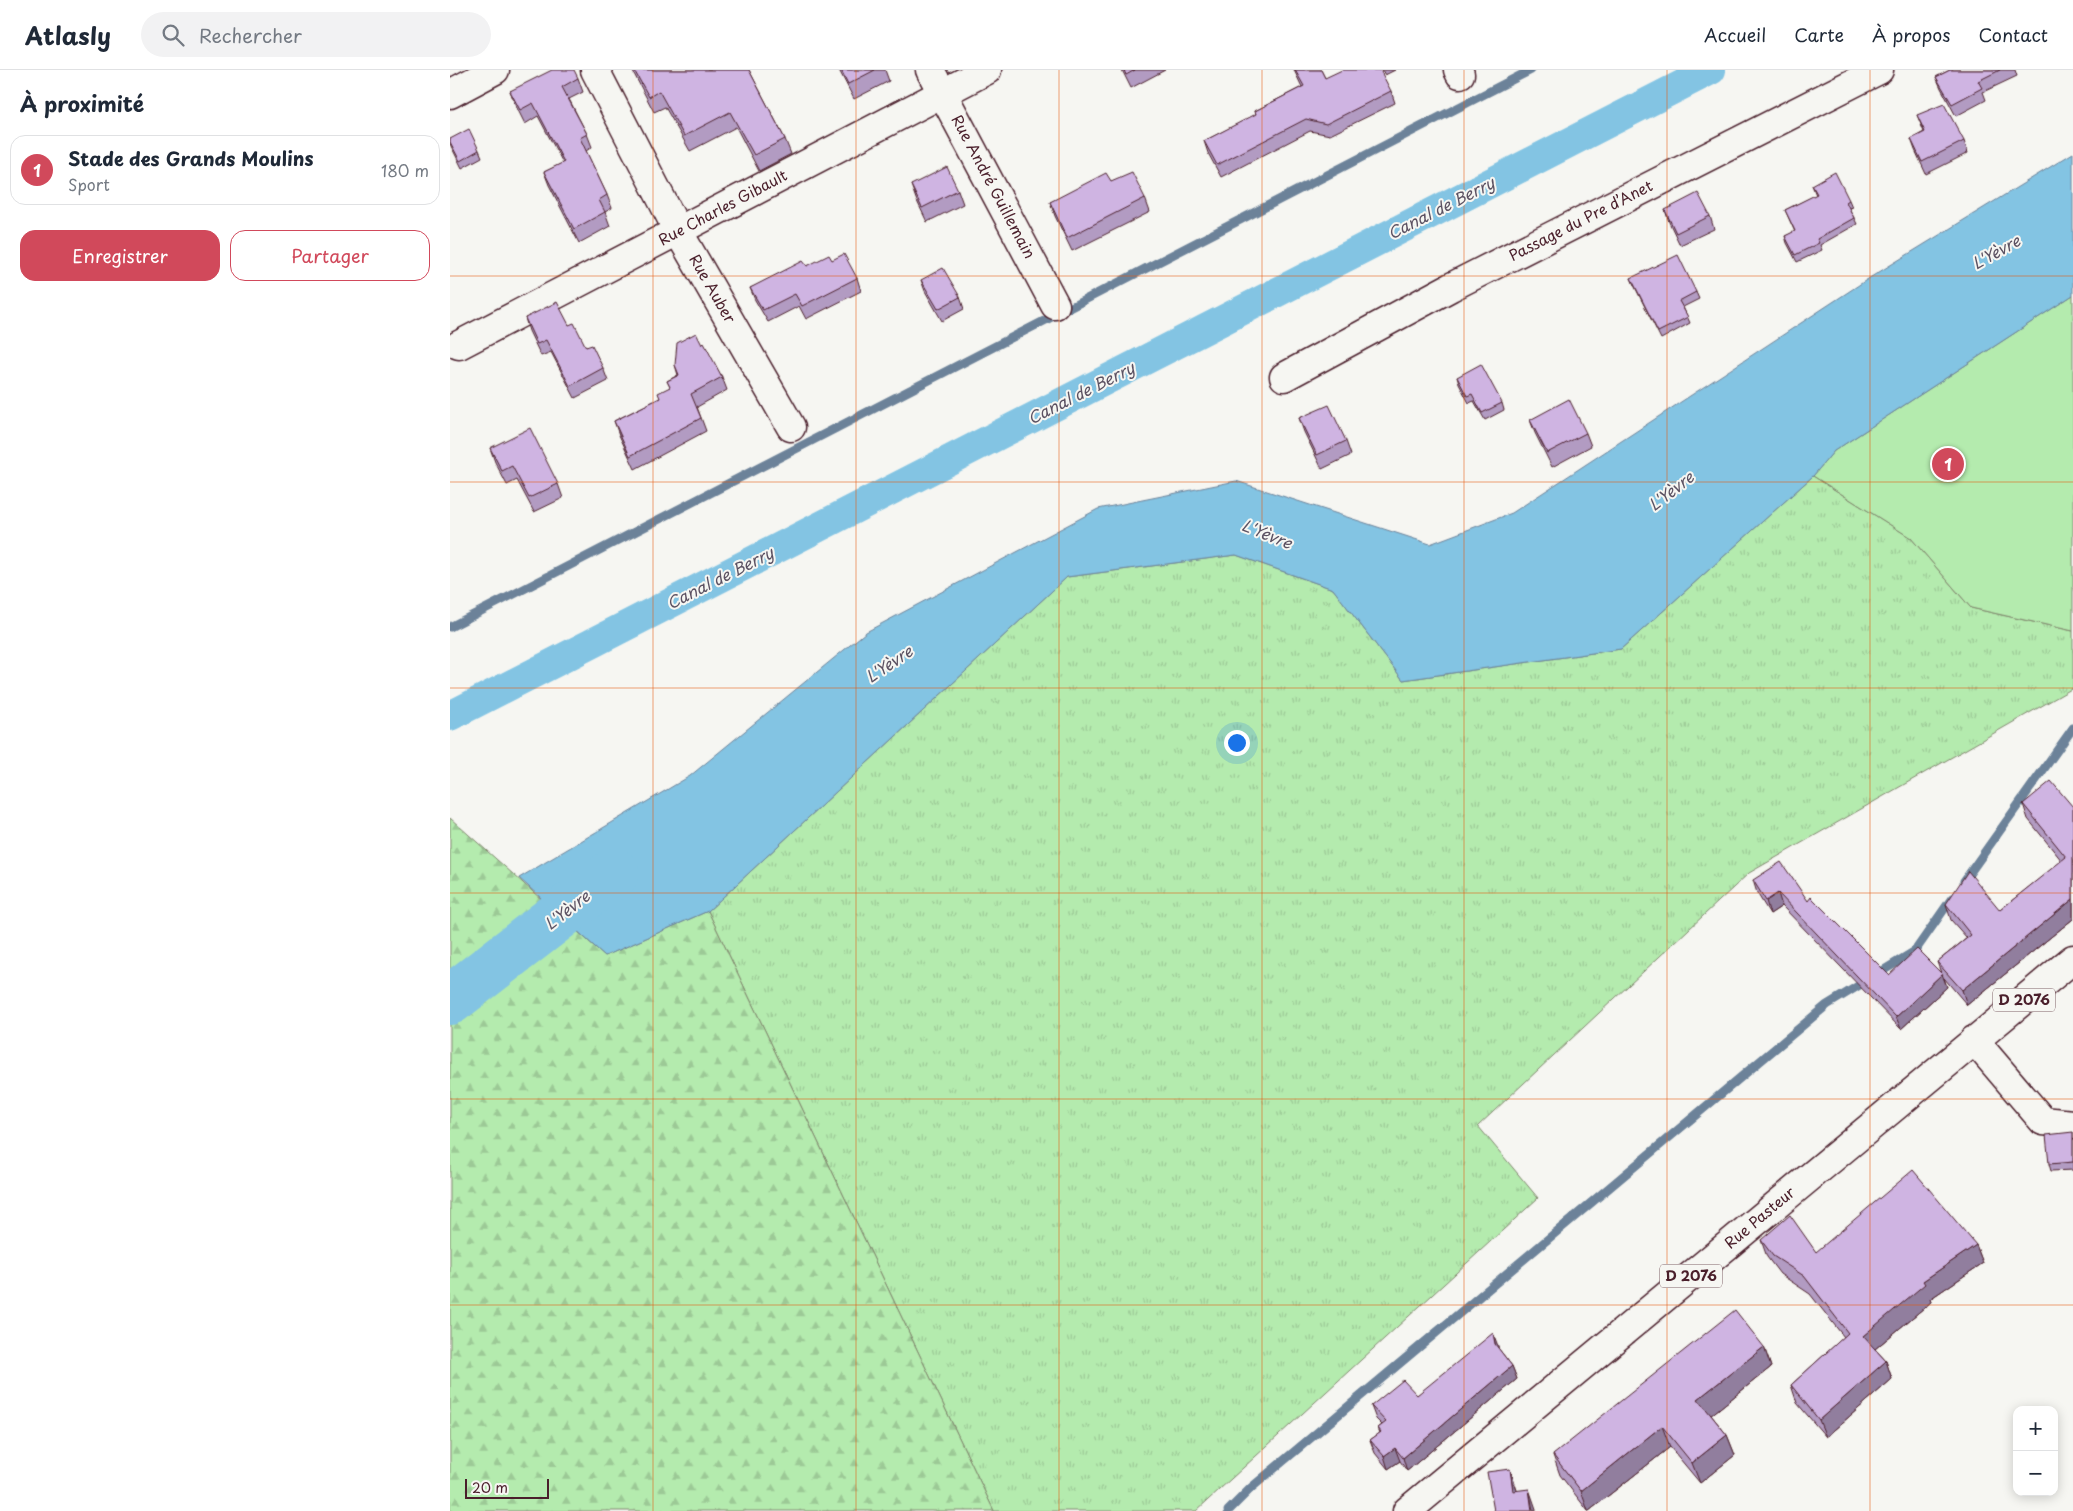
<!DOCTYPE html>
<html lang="fr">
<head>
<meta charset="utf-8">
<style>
  :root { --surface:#fff; --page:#f2f2f3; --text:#1f2937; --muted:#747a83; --line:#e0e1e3; --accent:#d1495b }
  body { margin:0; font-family:"Playpen Sans",sans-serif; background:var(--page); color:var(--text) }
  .controls { position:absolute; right:15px; bottom:15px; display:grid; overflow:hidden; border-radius:10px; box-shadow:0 2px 12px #0003 }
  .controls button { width:45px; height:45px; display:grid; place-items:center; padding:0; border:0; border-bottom:1px solid var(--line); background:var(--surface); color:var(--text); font:25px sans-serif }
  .scale { position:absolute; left:15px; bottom:12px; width:84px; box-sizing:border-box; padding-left:5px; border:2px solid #4a1f2b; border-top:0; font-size:14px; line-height:18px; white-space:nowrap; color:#4a1f2b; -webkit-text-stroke:4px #f6f6f2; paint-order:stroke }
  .you { position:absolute; left:786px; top:672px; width:18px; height:18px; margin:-12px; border:4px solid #fff; border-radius:50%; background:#1a73e8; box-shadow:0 0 0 8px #1a73e833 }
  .badge { display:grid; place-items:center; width:32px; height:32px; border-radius:50%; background:var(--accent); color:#fff; font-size:16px; font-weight:700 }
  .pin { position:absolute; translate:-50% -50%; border:2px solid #fff; box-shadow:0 1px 5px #0006 }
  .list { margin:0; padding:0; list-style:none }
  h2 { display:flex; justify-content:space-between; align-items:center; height:65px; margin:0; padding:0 20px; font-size:21px }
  h2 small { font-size:16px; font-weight:400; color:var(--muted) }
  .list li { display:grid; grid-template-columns:32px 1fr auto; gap:15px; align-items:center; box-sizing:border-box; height:70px; margin:0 10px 10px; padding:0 10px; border:1px solid var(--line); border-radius:15px }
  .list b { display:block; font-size:19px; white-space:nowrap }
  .list p { margin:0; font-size:16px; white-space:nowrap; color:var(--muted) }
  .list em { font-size:16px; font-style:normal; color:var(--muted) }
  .actions { display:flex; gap:10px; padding:15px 20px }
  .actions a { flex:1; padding:11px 0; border:1px solid var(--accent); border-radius:15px; text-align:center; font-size:18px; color:var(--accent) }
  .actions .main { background:var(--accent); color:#fff }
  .icon { flex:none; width:28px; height:28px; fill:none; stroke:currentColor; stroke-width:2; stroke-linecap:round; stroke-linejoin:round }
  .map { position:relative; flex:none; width:1623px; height:1441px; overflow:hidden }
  header { display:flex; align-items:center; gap:30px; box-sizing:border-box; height:70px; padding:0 25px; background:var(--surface); border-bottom:1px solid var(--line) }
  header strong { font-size:24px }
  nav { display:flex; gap:28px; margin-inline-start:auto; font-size:18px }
  .search { width:350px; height:45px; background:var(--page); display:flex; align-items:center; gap:12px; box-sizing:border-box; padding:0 18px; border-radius:28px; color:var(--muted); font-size:19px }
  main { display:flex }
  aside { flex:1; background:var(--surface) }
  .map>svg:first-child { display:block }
  .grass { fill:url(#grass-tufts); stroke:#7f856c }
  .forest { fill:url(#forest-firs); stroke:#7f856c }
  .pitch { fill:#b4ebae; stroke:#7f856c }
  .water { fill:#83c4e3; stroke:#6c8299 }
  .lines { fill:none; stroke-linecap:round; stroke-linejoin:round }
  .stream { stroke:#6c8299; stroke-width:9 }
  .canal { stroke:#83c4e3; stroke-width:30 }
  .river { stroke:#83c4e3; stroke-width:50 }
  .street-casing { stroke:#4a1f2b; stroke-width:31 }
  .primary-casing { stroke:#4a1f2b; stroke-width:31 }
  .street { stroke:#f6f6f2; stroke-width:28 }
  .primary { stroke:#f6f6f2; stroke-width:28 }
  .wall { fill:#b29bc2; stroke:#4a1f2b }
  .shaded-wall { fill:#917e9e; stroke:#4a1f2b }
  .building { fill:#cfb4e2; stroke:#4a1f2b }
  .grid { fill:none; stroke:#e8590c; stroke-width:1; stroke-opacity:0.55 }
  .labels { text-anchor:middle; stroke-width:4; stroke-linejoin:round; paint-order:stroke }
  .shield { fill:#f6f6f2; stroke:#7e6067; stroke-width:1 }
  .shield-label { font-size:14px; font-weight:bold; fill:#4a1f2b }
  .street-label { font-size:15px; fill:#4a1f2b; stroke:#f6f6f2 }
  .water-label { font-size:16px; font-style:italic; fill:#5b5162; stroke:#f6f6f2 }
</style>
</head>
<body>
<header>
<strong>Atlasly</strong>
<div class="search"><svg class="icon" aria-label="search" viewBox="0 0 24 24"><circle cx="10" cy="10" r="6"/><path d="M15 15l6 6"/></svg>Rechercher</div>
<nav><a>Accueil</a><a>Carte</a><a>À propos</a><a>Contact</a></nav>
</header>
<main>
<aside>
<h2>À proximité<small></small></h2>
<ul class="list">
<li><span class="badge">1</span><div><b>Stade des Grands Moulins</b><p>Sport</p></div><em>180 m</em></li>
</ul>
<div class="actions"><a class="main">Enregistrer</a><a>Partager</a></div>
</aside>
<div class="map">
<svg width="1623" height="1441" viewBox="0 0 1623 1441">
  <defs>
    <pattern id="grass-tufts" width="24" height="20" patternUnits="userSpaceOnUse" patternTransform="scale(1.25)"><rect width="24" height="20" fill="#b4ebae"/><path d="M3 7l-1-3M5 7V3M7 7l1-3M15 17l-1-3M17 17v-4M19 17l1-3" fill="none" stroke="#9cc996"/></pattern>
    <pattern id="forest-firs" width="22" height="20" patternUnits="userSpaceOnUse" patternTransform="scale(1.25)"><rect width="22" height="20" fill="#b4ebae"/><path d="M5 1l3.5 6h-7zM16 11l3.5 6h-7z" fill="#9cc996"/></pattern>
  </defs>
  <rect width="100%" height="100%" fill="#f6f6f2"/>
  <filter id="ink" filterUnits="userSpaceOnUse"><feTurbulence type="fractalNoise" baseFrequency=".02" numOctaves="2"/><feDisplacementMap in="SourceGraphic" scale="10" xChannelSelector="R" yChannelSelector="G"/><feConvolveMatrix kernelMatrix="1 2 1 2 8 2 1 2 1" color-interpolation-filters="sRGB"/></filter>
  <g filter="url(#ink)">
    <path class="grass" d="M 1363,406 L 1461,468 L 1521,538 L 1623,561 L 1623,618 L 1299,803 L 1028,1056 L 1088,1128 L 746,1441 L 544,1441 L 258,841 L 617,507 L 786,485 L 883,519 L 953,610 L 1171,579 Z"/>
    <path class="forest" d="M 0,748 L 155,886 L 258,841 L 544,1441 L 0,1441 Z"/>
    <path class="pitch" d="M 1623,225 L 1623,561 L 1521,538 L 1461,468 L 1363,406 L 1384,381 Z"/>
    <path class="water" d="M 1623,83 L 1623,225 L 1384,381 L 1363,406 L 1171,579 L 953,610 L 883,519 L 786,485 L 617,507 L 258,841 L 155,886 L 69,808 L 240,706 L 416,562 L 648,439 L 786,411 L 980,474 L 1062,443 L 1421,207 Z"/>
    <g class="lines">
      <g class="stream">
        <path d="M 0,557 L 1081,0"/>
        <path d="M 1514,811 L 1623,658"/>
        <path d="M 778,1441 L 801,1418 L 1377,935 L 1465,881 L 1502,828"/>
      </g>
      <path class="canal" d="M 0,646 L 1261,0"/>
      <path class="river" d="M 0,930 L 164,803"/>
      <g class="street-casing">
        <g id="street">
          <path d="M 145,0 L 228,161 L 341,357"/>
          <path d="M 480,0 L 605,235"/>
          <path d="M 1008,0 L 1010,4"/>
          <path d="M 0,24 L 45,0"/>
          <path d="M 9,275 L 537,0"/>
          <path d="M 834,307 L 1001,217 L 1429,0"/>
          <path d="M 1524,970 L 1593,1051 L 1623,1054"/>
        </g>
      </g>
      <g class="primary-casing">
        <path id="primary" d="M 957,1441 L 1623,889"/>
      </g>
      <use href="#street" class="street"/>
      <use href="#primary" class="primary"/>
    </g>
    <g class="wall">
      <path d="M 182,0 L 299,0 L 335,69 L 341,84 L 309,101 L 286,57 L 240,81 L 215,37 L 204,42 Z"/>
      <path d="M 389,0 L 435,0 L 439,11 L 404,29 Z"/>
      <path d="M 672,0 L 715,0 L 681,18 Z"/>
      <path d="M 844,0 L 871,0 L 875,8 L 941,21 L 945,33 L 880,65 L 860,61 L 771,107 L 758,83 L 754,71 L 806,45 L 805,41 L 852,17 Z"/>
      <path d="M 932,0 L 945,0 L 935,5 Z"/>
      <path d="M 1500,0 L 1565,0 L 1567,6 L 1533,22 L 1536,30 L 1506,46 L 1491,18 L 1486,7 Z"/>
      <path d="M 128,8 L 133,22 L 119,29 L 137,64 L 142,77 L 136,81 L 157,125 L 162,138 L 155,142 L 160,156 L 129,173 L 99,115 L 94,102 L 113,93 L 88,46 L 75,54 L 65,34 L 60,21 Z"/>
      <path d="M 1467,45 L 1514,71 L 1518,83 L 1476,104 L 1465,80 L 1461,69 L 1474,62 Z"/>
      <path d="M 0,69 L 29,80 L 32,87 L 12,98 L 1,76 L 0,73 Z"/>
      <path d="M 661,111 L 695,128 L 700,142 L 622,181 L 605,146 L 600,132 Z"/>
      <path d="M 461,115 L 508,120 L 513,134 L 477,152 L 466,129 Z"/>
      <path d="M 1362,115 L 1399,130 L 1402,137 L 1399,138 L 1407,154 L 1370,175 L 1372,180 L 1347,192 L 1337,173 L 1335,166 L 1345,162 L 1335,140 L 1366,125 Z"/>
      <path d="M 1215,140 L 1260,146 L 1264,159 L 1230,175 L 1219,152 Z"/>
      <path d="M 382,190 L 407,208 L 411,221 L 356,249 L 349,236 L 318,252 L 305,230 L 300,218 L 357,196 Z"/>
      <path d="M 1181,208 L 1246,222 L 1249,229 L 1233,237 L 1240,253 L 1211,269 L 1184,215 Z"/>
      <path d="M 471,210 L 510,227 L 514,239 L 492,251 L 475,221 Z"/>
      <path d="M 75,248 L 119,255 L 153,298 L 158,311 L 125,328 L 101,282 L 91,286 L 79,261 Z"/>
      <path d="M 252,275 L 272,307 L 277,320 L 247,337 L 256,361 L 185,399 L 169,365 L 164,351 L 210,328 L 220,317 L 217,311 L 228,305 L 225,295 Z"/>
      <path d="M 1007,307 L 1052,333 L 1054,340 L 1035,350 L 1024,331 L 1019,333 L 1009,314 Z"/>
      <path d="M 849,348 L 896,371 L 901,385 L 872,399 L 854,362 Z"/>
      <path d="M 1080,350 L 1136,363 L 1141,376 L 1102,397 L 1085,363 Z"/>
      <path d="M 40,378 L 108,414 L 113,428 L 84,442 L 67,410 L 57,415 L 45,392 Z"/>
      <path d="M 1573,734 L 1623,737 L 1623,849 L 1517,935 L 1494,908 L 1497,917 L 1451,959 L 1332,836 L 1320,844 L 1307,823 L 1303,810 L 1358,831 L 1439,905 L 1491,903 L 1487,892 L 1517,868 L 1501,850 L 1496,834 L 1550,840 L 1612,791 L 1578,749 Z"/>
      <path d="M 1623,1062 L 1623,1100 L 1601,1101 L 1599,1094 Z"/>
      <path d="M 1311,1170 L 1366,1182 L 1526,1175 L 1533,1193 L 1480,1229 L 1481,1232 L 1425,1279 L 1436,1291 L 1442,1309 L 1376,1367 L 1347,1333 L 1341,1315 L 1394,1267 L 1360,1224 L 1330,1204 L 1317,1187 Z"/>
      <path d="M 1048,1276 L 1048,1278 L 1062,1296 L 1067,1309 L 957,1401 L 950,1391 L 938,1399 L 925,1383 L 920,1370 L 930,1363 L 928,1358 L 932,1355 L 926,1349 L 921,1336 L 967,1325 Z"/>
      <path d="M 1314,1277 L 1321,1297 L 1261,1345 L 1277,1365 L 1285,1385 L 1250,1413 L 1220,1377 L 1139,1441 L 1138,1441 L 1110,1405 L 1103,1385 Z"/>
    </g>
    <g class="shaded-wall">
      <path d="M 1328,823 L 1332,836 L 1320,844 L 1316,831 Z"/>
      <path d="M 1623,829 L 1623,849 L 1517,935 L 1512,920 Z"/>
      <path d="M 1492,904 L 1497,917 L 1451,959 L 1446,947 Z"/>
      <path d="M 1526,1175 L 1533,1193 L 1480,1229 L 1481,1232 L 1419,1284 L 1413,1266 L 1473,1211 Z"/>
      <path d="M 1043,1263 L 1048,1276 L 1049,1287 L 1045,1274 Z"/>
      <path d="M 1314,1277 L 1321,1297 L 1255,1350 L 1248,1329 Z"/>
      <path d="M 1436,1291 L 1442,1309 L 1376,1367 L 1369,1350 Z"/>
      <path d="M 1062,1296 L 1067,1309 L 957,1401 L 953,1388 Z"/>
      <path d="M 1212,1356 L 1220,1377 L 1139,1441 L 1138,1441 L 1131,1421 Z"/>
      <path d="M 1277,1365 L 1285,1385 L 1250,1413 L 1242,1393 Z"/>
      <path d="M 945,1378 L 950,1391 L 938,1399 L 934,1386 Z"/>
      <path d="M 1060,1399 L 1067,1420 L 1070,1441 L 1063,1421 Z"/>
      <path d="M 1079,1419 L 1086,1439 L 1086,1441 L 1083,1441 Z"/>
    </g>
    <g class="building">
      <path d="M 102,0 L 124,0 L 128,8 L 112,17 L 137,64 L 130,68 L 157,125 L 149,130 L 155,142 L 124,159 L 94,102 L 114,92 L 83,33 L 70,40 L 60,21 Z"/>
      <path d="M 184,0 L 299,0 L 335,69 L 304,85 L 280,42 L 234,66 L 209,21 L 199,27 Z"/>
      <path d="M 391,0 L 425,0 L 398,14 Z"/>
      <path d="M 674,0 L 685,0 L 676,5 Z"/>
      <path d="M 845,0 L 871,0 L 875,8 L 892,0 L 930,0 L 941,21 L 876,54 L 856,49 L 767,95 L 754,71 L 806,44 L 805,41 L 854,16 Z"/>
      <path d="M 1500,0 L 1550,0 L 1528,11 L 1532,18 L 1502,34 L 1486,7 Z"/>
      <path d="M 1494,34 L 1514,71 L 1472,92 L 1461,69 L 1475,62 L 1467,45 Z"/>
      <path d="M 19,59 L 29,80 L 10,91 L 0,72 L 0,69 Z"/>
      <path d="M 497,97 L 508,120 L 472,138 L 461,115 Z"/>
      <path d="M 682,102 L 695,128 L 617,168 L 600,132 L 656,103 L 661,111 Z"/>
      <path d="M 1385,102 L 1399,130 L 1396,132 L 1404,148 L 1367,169 L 1369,173 L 1345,185 L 1335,166 L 1345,161 L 1335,140 L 1367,124 L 1362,115 Z"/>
      <path d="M 1248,123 L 1260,146 L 1226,163 L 1215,140 Z"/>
      <path d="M 394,184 L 407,208 L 352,236 L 345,224 L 313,240 L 300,218 L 353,191 L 357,196 L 379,185 L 382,190 Z"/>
      <path d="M 1228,185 L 1246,222 L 1229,231 L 1238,247 L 1208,262 L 1181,208 Z"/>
      <path d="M 493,198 L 510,227 L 488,239 L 471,210 Z"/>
      <path d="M 107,232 L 119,255 L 124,253 L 136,277 L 142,275 L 153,298 L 120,316 L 96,270 L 87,274 L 75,248 Z"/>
      <path d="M 246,263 L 252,275 L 254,273 L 272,307 L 241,324 L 251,348 L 180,386 L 164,351 L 210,328 L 208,323 L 220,317 L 217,311 L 229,305 L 225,295 L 227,273 Z"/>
      <path d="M 1031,294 L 1052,333 L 1032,343 L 1022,324 L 1017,326 L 1007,307 Z"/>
      <path d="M 1119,329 L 1136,363 L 1097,383 L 1080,350 Z"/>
      <path d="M 879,335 L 896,371 L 867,385 L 849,348 Z"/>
      <path d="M 80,358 L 108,414 L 79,428 L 62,396 L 52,401 L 40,378 Z"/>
      <path d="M 1601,711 L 1623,737 L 1623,829 L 1512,920 L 1487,892 L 1521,865 L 1496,834 L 1518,801 L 1550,840 L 1616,787 L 1573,734 Z"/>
      <path d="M 1331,792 L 1358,831 L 1361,827 L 1439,905 L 1467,879 L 1492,904 L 1446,947 L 1328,823 L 1316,831 L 1303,810 Z"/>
      <path d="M 1623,1062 L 1623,1092 L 1599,1094 L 1596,1065 Z"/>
      <path d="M 1463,1100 L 1526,1175 L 1473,1211 L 1475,1214 L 1413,1266 L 1436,1291 L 1369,1350 L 1341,1315 L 1398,1263 L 1354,1206 L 1323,1186 L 1311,1170 L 1340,1145 L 1366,1182 Z"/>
      <path d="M 1285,1240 L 1314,1277 L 1248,1329 L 1277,1365 L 1242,1393 L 1212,1356 L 1131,1421 L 1103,1385 Z"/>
      <path d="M 1043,1263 L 1045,1274 L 1062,1296 L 953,1388 L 945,1378 L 934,1386 L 920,1370 L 931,1362 L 928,1358 L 936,1352 L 921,1336 L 953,1310 L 967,1325 Z"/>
      <path d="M 1060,1399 L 1063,1421 L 1079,1419 L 1082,1441 L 1044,1441 L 1037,1402 Z"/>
    </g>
  </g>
  <path class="grid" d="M 203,0 L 203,1441M 406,0 L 406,1441M 609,0 L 609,1441M 812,0 L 812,1441M 1014,0 L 1014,1441M 1217,0 L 1217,1441M 1420,0 L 1420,1441M 0,206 L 1623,206M 0,412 L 1623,412M 0,618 L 1623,618M 0,823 L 1623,823M 0,1029 L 1623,1029M 0,1235 L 1623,1235"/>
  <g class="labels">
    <g class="shield">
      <rect x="1543" y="918.5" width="62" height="23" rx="4"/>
      <rect x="1210" y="1194.5" width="62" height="23" rx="4"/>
    </g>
    <g class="shield-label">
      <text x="1574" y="935">D 2076</text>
      <text x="1241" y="1211">D 2076</text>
    </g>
    <g class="street-label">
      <text transform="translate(543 117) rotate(62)" y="5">Rue André Guillemain</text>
      <text transform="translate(273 138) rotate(-28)" y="5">Rue Charles Gibault</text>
      <text transform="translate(1131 151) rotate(-27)" y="5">Passage du Pre d’Anet</text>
      <text transform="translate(262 219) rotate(60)" y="5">Rue Auber</text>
      <text transform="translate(1310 1148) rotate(-40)" y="5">Rue Pasteur</text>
    </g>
    <g class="water-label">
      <text transform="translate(991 138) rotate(-27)" y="6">Canal de Berry</text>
      <text transform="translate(1546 182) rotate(-29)" y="6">L'Yèvre</text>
      <text transform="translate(631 323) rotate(-27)" y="6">Canal de Berry</text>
      <text transform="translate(1221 421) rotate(-38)" y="6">L'Yèvre</text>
      <text transform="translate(817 464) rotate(22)" y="6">L'Yèvre</text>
      <text transform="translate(270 508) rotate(-27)" y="6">Canal de Berry</text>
      <text transform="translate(439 594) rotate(-34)" y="6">L'Yèvre</text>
      <text transform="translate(117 840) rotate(-38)" y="6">L'Yèvre</text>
    </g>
  </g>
</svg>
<div class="controls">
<button>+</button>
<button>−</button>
</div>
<div class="scale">20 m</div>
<div class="you"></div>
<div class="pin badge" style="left:1498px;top:394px">1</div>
</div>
</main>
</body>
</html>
